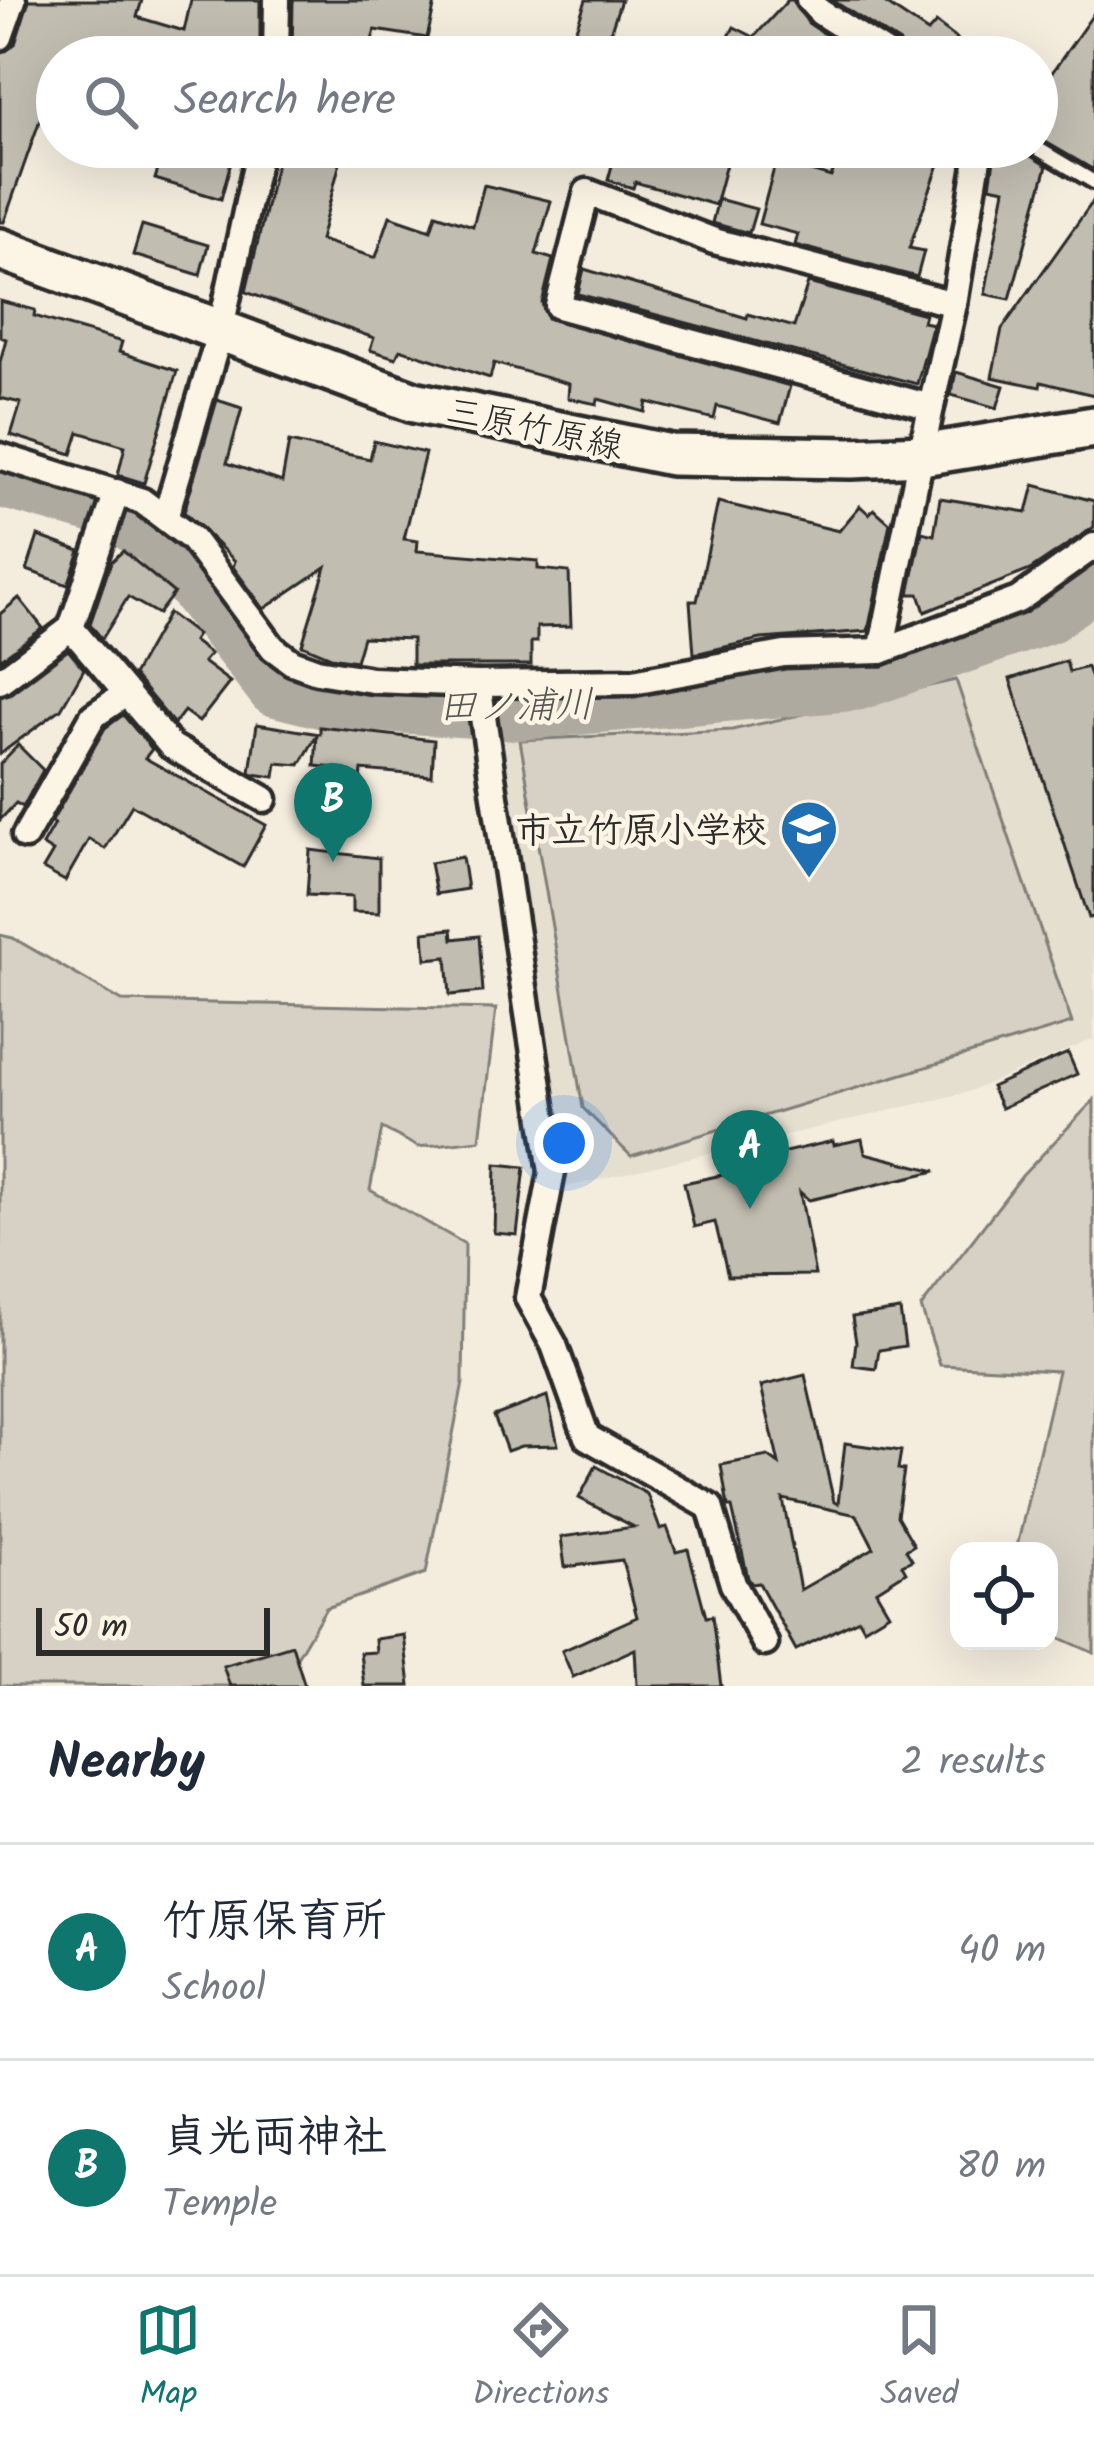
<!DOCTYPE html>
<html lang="en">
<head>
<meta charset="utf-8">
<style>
  :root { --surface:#fff; --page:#f6f6f7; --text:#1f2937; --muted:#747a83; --line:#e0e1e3; --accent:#0f766e }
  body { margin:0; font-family:Kalam,"Klee One",sans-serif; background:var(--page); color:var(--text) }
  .controls { position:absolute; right:36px; bottom:36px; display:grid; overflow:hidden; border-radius:24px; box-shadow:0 12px 48px #0002 }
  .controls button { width:108px; height:108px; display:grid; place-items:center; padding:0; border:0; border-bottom:3px solid var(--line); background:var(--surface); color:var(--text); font:60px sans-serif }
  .scale { position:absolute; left:36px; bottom:30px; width:234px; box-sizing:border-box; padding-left:12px; border:6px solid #2b2b2b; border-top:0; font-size:33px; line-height:42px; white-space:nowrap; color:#2b2b2b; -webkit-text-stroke:9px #fcf5e5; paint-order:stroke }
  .you { position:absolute; left:564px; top:1143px; width:42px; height:42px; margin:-30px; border:9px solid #fff; border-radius:50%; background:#1a73e8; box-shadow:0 0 0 18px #1a73e833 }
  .badge { display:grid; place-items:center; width:78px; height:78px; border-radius:50%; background:var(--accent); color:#fff; font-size:39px; font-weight:700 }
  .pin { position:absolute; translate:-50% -99px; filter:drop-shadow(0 3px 6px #0008) }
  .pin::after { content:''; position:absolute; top:63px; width:42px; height:36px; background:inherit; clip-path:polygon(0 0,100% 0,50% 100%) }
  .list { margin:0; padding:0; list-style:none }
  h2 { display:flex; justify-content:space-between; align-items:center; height:156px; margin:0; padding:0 48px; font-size:51px }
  h2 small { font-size:39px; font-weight:400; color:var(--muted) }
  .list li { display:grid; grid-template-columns:78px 1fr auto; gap:36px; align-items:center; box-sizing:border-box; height:216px; padding:0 48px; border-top:3px solid var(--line) }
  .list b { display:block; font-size:45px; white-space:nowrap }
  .list p { margin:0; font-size:39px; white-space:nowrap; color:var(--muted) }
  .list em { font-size:39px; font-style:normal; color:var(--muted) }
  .icon { flex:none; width:66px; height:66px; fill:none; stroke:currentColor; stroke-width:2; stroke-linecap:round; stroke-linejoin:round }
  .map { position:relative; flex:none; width:1094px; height:1686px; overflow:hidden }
  .search { position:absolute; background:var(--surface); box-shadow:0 12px 48px #0002; left:36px; right:36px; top:36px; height:132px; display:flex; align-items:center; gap:30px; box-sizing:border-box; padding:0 42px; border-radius:66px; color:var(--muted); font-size:45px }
  .sheet { height:588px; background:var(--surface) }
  nav { display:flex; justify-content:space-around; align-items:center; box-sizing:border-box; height:168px; border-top:3px solid var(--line); background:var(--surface); font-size:33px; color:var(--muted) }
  nav a { display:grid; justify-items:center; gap:6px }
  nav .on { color:var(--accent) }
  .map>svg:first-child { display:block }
  .built { fill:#e5dfd0 }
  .green { fill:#d6d1c4; stroke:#807e78; stroke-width:3 }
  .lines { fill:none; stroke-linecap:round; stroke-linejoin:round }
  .river { stroke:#afaaa0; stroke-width:57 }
  .building { fill:#c2bdb1; stroke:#2b2b2b; stroke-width:3; fill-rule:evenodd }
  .service-casing { stroke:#2b2b2b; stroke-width:21 }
  .minor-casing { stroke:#2b2b2b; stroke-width:33 }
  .primary-casing { stroke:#2b2b2b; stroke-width:48 }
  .service { stroke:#fcf5e5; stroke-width:12 }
  .minor { stroke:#fcf5e5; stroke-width:24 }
  .primary { stroke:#fcf5e5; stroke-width:39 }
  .labels { text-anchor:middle; stroke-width:9; stroke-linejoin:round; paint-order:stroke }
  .street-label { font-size:36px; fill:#2b2b2b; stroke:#fcf5e5 }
  .poi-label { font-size:36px; font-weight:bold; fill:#2b2b2b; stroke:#fcf5e5; text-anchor:end }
  .water-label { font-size:39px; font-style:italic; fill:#595754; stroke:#fcf5e5 }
</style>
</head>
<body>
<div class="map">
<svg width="1094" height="1686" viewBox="0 0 1094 1686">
  <rect width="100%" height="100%" fill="#f4edde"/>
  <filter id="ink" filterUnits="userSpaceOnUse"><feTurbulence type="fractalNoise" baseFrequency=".00833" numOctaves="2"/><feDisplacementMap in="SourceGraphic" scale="24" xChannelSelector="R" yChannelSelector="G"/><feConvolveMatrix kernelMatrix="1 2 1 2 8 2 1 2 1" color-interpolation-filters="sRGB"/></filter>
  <g filter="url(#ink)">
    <path class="built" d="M 1094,595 L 1094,1039 L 968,1092 L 563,1188 L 560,1121 L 500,722 L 749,710 L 899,682 L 1061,617 Z"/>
    <g class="green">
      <path d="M 956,680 L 1072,1023 L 631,1156 L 583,1108 L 520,740 L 732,730 Z"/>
      <path d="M 0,935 L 13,938 L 122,1001 L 496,1009 L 480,1140 L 418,1147 L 382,1128 L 370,1190 L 465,1244 L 463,1383 L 426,1573 L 326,1608 L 280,1686 L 0,1686 Z"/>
      <path d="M 1094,1100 L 1094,1653 L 1049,1633 L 1049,1551 L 1016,1551 L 1058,1371 L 940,1365 L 921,1307 L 1022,1176 Z"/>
    </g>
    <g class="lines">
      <path class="river" d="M 0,479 L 108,509 L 158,539 L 275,688 L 323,700 L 514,712 L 857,682 L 1048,615 L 1094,581"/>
    </g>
    <g class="building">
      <path d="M 29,0 L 142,0 L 137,17 L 184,31 L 191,0 L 260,0 L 260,57 L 57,57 L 57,101 L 48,97 L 4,222 L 0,222 L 0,53 L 15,44 Z"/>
      <path d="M 293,0 L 420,0 L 435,3 L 427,38 L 375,30 L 369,51 L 352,47 L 350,57 L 292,57 Z"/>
      <path d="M 586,0 L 621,0 L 602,57 L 566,57 Z"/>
      <path d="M 788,0 L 793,0 L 808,23 L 826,35 L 811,57 L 718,57 L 734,27 L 754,37 Z"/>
      <path d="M 832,0 L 880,0 L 928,32 L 936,23 L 957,39 L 950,48 L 963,57 L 907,57 L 900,43 Z"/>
      <path d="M 1094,13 L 1094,170 L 1037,137 L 1037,94 Z"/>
      <path d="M 190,147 L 235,147 L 221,199 L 155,179 L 164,150 L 187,157 Z"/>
      <path d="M 280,147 L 344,147 L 320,240 L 373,257 L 376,257 L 390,216 L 431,230 L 436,214 L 473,226 L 484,185 L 551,201 L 536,254 L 553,259 L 542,303 L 547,318 L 790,386 L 780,423 L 717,406 L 714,419 L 647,402 L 645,412 L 598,399 L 597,404 L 568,398 L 569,384 L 494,363 L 490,378 L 400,349 L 396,358 L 370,350 L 374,338 L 246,292 Z"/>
      <path d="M 617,147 L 708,147 L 729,153 L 715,205 L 635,182 L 633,188 L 608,180 Z"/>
      <path d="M 842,147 L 963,147 L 960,164 L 942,156 L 909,248 L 924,251 L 917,277 L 795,245 L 798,234 L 759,224 L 776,161 L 831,177 Z"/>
      <path d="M 996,147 L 1025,147 L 1029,155 L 1047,166 L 1010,299 L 985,294 L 1005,189 L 990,186 Z"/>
      <path d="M 718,199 L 756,209 L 749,233 L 712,223 Z"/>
      <path d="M 1094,200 L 1094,395 L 1041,382 L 1040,387 L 992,377 L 1002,329 Z"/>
      <path d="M 142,225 L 208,245 L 200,275 L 133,255 Z"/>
      <path d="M 584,269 L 747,318 L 748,314 L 794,327 L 808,283 L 925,314 L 923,322 L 933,324 L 917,384 L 578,294 Z"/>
      <path d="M 0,301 L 35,310 L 34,316 L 122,342 L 119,352 L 177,371 L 144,483 L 118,475 L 125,446 L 79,432 L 72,454 L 11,435 L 21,403 L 0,398 L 0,362 L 6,339 L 0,337 Z"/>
      <path d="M 956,372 L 1004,386 L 997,408 L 951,395 Z"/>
      <path d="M 217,400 L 242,408 L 227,463 L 282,482 L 289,442 L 370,459 L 374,441 L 425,453 L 404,539 L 418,541 L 417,551 L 538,561 L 538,569 L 569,572 L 571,626 L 537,627 L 537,642 L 531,642 L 531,665 L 412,665 L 412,639 L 363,637 L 356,661 L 331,657 L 302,645 L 326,567 L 264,609 L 233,567 L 235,561 L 184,512 Z"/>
      <path d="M 1034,485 L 1094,501 L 1094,527 L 1030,570 L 925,612 L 919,594 L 909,594 L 922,532 L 934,535 L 940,498 L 1027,512 Z"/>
      <path d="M 718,502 L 839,531 L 860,506 L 869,514 L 874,509 L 890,523 L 868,631 L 761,639 L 694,654 L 690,601 L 697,601 Z"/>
      <path d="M 38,536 L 80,551 L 68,585 L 27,570 Z"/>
      <path d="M 123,551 L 174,593 L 158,614 L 128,597 L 102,639 L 90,624 L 111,562 Z"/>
      <path d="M 19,598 L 43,628 L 0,660 L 0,614 Z"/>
      <path d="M 168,613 L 197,635 L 193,641 L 210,654 L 203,662 L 230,682 L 199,722 L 184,711 L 174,724 L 133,675 Z"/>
      <path d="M 68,650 L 84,669 L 61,709 L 0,754 L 0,697 L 10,694 Z"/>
      <path d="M 1066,661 L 1069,672 L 1087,667 L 1094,687 L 1094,917 L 1089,918 L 1010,679 Z"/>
      <path d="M 123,715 L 152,749 L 145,758 L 266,825 L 243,867 L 132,805 L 105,849 L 89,839 L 65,881 L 43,869 L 53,852 L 42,845 L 54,824 L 51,823 L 105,728 Z"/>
      <path d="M 257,724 L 320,734 L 320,727 L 434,740 L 432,776 L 362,770 L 361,781 L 334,778 L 335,768 L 315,766 L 317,735 L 300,765 L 277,763 L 275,777 L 253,774 L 250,772 Z"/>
      <path d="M 18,745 L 43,770 L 23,807 L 16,803 L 0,820 L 0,764 Z"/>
      <path d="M 310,850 L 379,858 L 379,913 L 352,912 L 352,897 L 307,895 Z"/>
      <path d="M 462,857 L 467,889 L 436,894 L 430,863 Z"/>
      <path d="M 452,929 L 453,939 L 479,936 L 483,992 L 450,995 L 447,957 L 426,959 L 424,932 Z"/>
      <path d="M 1068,1053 L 1077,1074 L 1001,1108 L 991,1087 Z"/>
      <path d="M 862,1139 L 865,1153 L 936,1171 L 809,1200 L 800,1192 L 815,1275 L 728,1276 L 715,1222 L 694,1227 L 684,1183 L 722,1175 L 720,1167 L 833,1141 L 834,1145 Z"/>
      <path d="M 496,1164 L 525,1167 L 517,1235 L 494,1233 Z"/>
      <path d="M 900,1310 L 905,1346 L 879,1350 L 876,1369 L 853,1366 L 856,1342 L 852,1317 Z"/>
      <path d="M 805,1375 L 834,1502 L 838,1504 L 845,1443 L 901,1451 L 898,1469 L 904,1470 L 897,1516 L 914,1545 L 906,1550 L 912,1560 L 902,1565 L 906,1572 L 876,1591 L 889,1613 L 864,1628 L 859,1619 L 796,1650 L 759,1583 L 752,1584 L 748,1578 L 732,1507 L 728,1507 L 721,1465 L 768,1456 L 779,1464 L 761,1386 ZM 783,1499 L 857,1515 L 874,1548 L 800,1590 Z"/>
      <path d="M 547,1396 L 558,1445 L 521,1446 L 507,1451 L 494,1416 Z"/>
      <path d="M 596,1466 L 647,1494 L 660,1529 L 667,1527 L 676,1552 L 688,1549 L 706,1617 L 712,1616 L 721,1686 L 637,1686 L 635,1649 L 573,1677 L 562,1651 L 637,1617 L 622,1560 L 565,1567 L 561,1537 L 634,1527 L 579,1498 Z"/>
      <path d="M 404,1635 L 410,1686 L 364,1686 L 360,1653 L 376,1652 L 375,1639 Z"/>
      <path d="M 292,1645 L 305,1686 L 230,1686 L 223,1666 Z"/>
    </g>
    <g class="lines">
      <g class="service-casing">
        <path id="service" d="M 1035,147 L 1094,182"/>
      </g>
      <g class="minor-casing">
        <g id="minor">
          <path d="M 809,0 L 820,12 L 891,57"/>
          <path d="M 0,37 L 13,0"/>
          <path d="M 276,57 L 277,0"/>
          <path d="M 931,407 L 954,304"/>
          <path d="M 0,456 L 142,501 L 192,539 L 273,648 L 292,662 L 317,671 L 372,680 L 478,684 L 633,682 L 784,654 L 881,651 L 1018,600 L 1094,546"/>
          <path d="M 117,492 L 71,628 L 171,746 L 264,799"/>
          <path d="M 166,515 L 220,332 L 260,147"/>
          <path d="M 881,651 L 931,407 L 558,306 L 587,192 L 714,241 L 954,304 L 980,147"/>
          <path d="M 0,681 L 71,628"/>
          <path d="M 478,684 L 552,1172 L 528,1298 L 554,1345 L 587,1437 L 710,1507 L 733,1584 L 765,1643"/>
          <path d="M 25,836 L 93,716 L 127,693"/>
        </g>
      </g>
      <g class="primary-casing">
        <path id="primary" d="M 0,249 L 414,402 L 671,455 L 851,458 L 922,455 L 1094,427"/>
      </g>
      <use href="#service" class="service"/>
      <use href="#minor" class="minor"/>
      <use href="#primary" class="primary"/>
    </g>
  </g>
  <defs>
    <g id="school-pin" transform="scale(3)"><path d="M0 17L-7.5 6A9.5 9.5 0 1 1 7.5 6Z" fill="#1f6fb2" stroke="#fcf5e5"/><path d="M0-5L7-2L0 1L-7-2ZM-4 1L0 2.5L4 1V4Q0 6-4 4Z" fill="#fff"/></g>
  </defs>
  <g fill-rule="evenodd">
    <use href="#school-pin" x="809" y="829"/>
  </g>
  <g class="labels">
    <g class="street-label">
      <text transform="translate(535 427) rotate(12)" y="13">三原竹原線</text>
    </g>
    <g class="poi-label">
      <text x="767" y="842">市立竹原小学校</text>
    </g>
    <g class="water-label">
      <text transform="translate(516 704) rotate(-1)" y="14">田ノ浦川</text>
    </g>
  </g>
</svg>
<div class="controls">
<button><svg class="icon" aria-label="locate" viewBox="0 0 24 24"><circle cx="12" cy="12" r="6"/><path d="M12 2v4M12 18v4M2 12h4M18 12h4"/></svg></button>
</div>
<div class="scale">50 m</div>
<div class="you"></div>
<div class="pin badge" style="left:750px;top:1209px">A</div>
<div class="pin badge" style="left:333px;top:862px">B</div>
<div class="search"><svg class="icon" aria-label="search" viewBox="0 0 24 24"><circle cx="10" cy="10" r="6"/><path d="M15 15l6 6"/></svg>Search here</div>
</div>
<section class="sheet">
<h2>Nearby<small>2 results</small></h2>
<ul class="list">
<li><span class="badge">A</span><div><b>竹原保育所</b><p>School</p></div><em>40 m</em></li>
<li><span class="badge">B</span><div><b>貞光両神社</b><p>Temple</p></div><em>80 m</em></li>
</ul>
</section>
<nav>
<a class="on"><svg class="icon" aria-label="map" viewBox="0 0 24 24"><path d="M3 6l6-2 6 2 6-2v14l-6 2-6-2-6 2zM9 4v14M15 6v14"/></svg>Map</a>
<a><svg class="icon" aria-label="directions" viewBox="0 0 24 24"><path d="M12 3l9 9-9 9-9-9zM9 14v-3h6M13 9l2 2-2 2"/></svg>Directions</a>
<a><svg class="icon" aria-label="saved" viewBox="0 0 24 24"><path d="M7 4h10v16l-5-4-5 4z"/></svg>Saved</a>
</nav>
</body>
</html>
